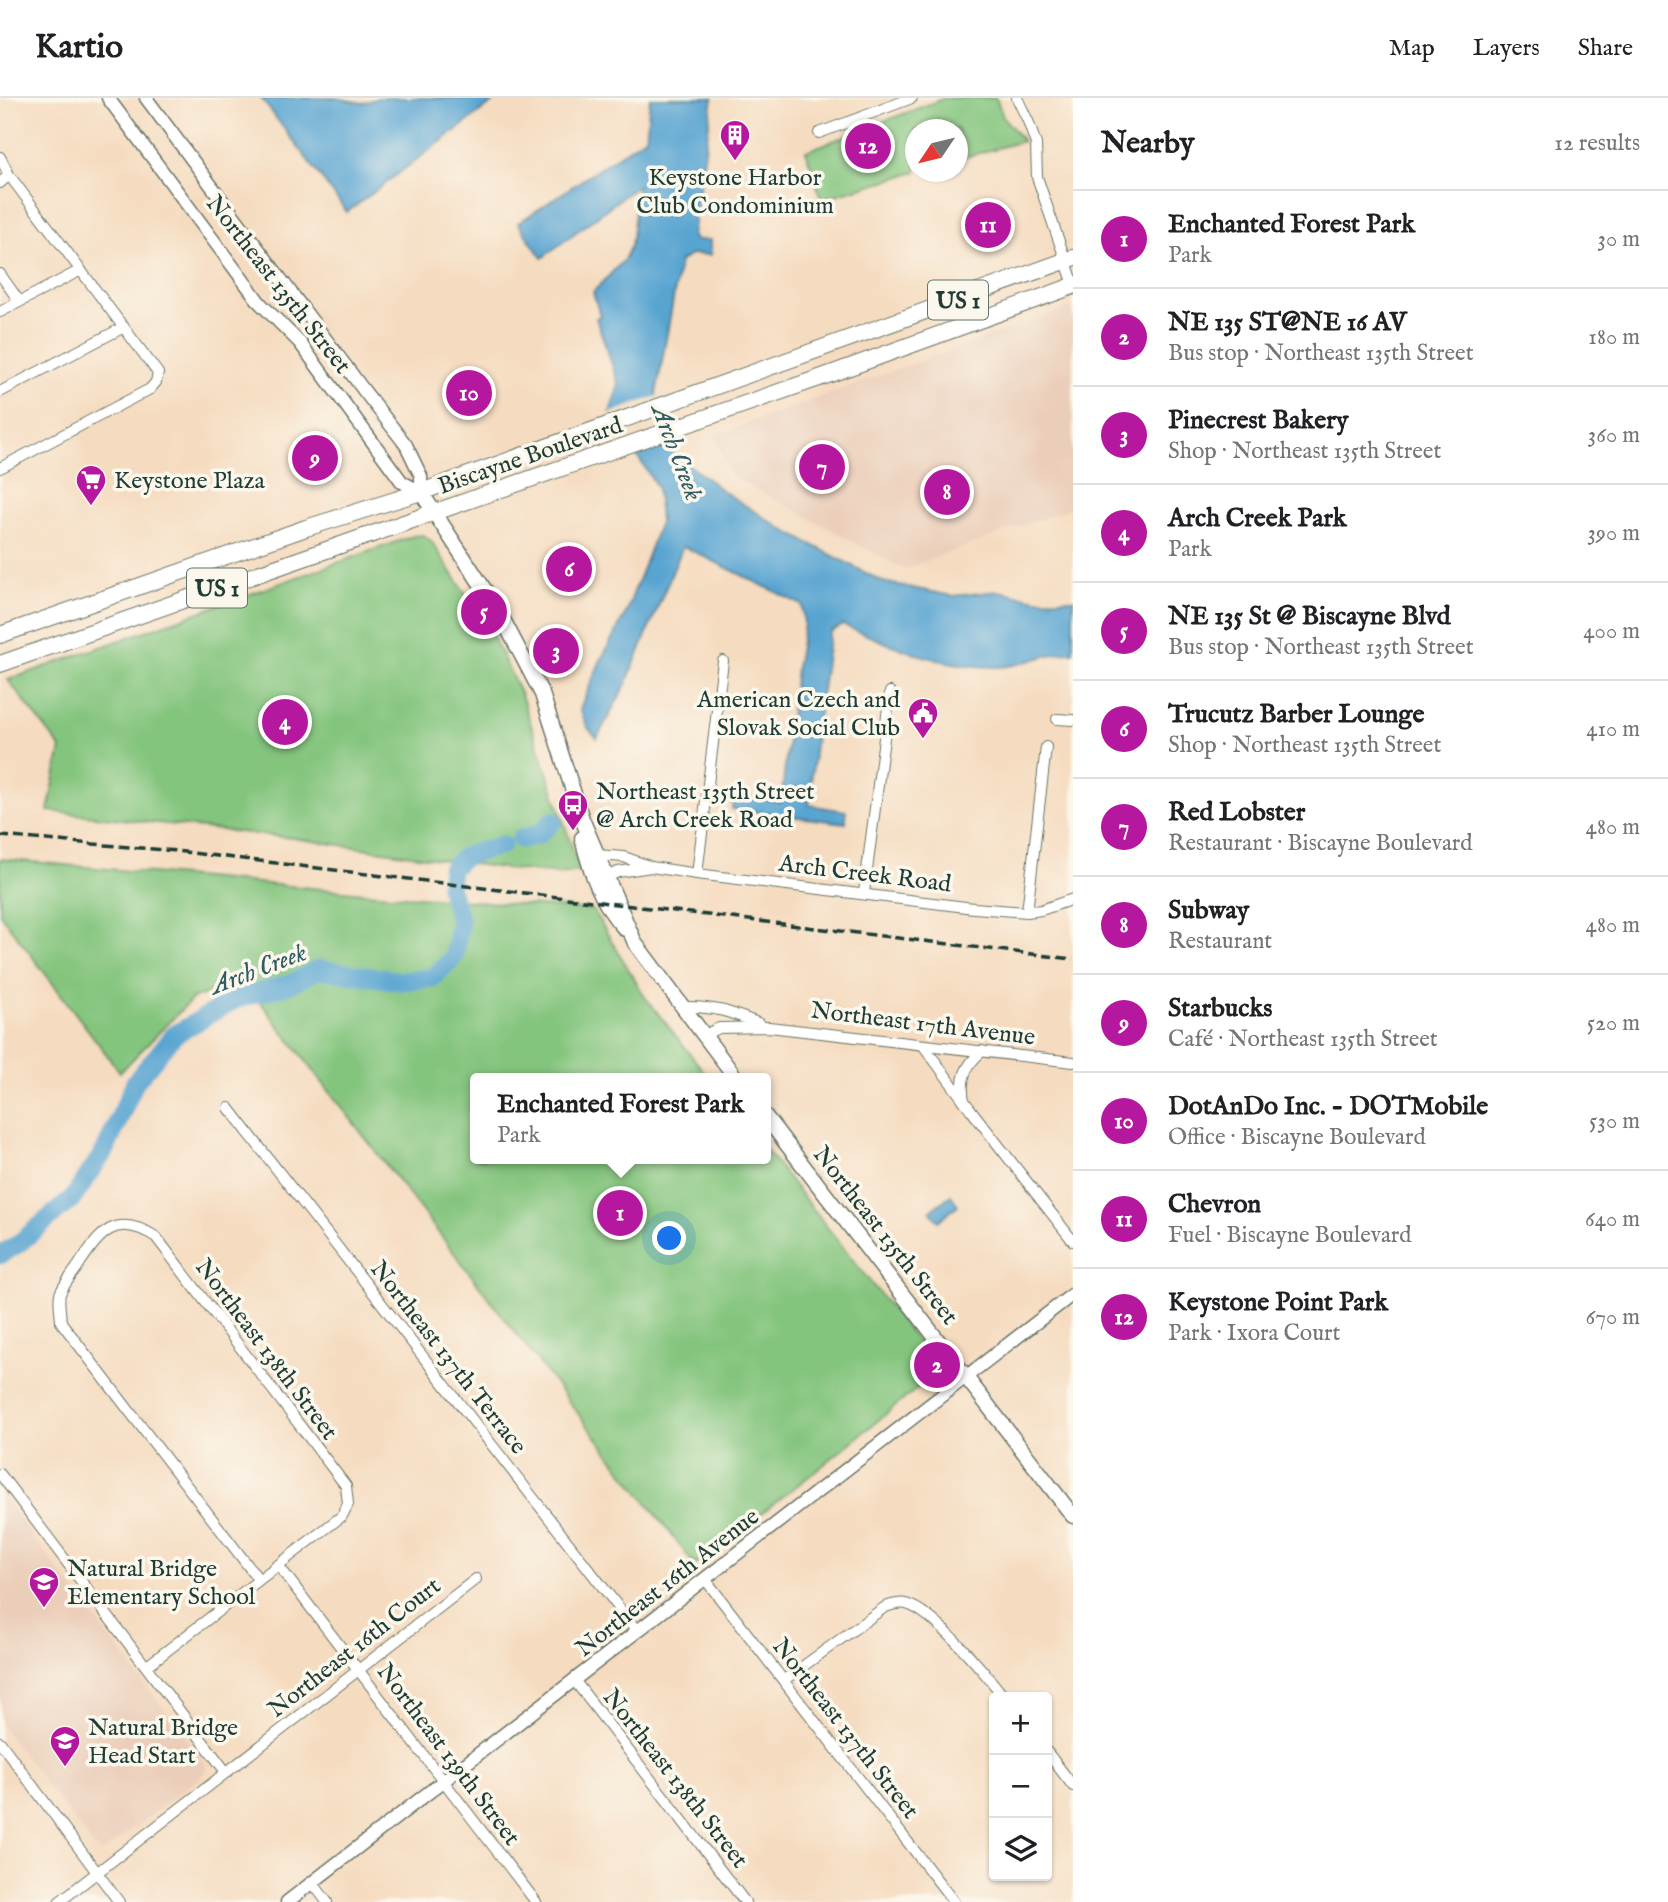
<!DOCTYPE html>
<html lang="en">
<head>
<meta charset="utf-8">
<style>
  :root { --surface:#fff; --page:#f2f2f2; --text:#202124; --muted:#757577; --line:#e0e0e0; --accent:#b5179e }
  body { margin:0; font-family:"IM FELL English",serif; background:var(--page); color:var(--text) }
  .controls { position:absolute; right:21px; bottom:21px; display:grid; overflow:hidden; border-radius:7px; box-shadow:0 2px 5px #0004 }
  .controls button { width:63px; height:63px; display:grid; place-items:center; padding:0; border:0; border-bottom:2px solid var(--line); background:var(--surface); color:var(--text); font:35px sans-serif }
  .compass { position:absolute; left:905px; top:21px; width:63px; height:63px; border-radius:50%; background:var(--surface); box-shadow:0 2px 5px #0004; rotate:235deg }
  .you { position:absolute; left:670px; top:1141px; width:24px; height:24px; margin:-18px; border:5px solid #fff; border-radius:50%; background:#1a73e8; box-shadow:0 0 0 10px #1a73e833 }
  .badge { display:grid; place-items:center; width:46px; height:46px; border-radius:50%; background:var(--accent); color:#fff; font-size:23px; font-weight:700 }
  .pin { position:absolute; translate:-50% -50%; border:4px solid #fff; box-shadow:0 2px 7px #0006 }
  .popup { position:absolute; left:470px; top:975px; width:301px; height:91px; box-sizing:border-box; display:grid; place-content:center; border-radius:7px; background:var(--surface); filter:drop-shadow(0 2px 5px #0005); font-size:23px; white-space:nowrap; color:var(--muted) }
  .popup b { font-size:26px; color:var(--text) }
  .popup::after { content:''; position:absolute; left:50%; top:100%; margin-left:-14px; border:14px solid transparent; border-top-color:var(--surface) }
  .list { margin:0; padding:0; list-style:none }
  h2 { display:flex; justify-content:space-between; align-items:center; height:91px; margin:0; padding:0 28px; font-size:30px }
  h2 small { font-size:23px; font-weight:400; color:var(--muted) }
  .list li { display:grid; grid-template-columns:46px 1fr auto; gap:21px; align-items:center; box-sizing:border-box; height:98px; padding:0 28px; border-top:2px solid var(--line) }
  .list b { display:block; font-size:26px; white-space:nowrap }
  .list p { margin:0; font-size:23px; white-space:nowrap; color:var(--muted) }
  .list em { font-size:23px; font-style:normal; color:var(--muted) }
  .icon { flex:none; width:38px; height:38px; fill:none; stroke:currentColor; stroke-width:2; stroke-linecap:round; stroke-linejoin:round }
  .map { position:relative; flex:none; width:1073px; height:1804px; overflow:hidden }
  header { display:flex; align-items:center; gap:42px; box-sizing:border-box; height:98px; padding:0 35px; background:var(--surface); border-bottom:2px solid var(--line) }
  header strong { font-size:33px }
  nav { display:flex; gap:38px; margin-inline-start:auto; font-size:24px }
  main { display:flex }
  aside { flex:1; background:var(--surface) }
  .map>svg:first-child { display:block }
  .built { fill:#ebceb9 }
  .green { fill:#84c57e; stroke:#528159; stroke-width:2 }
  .water { fill:#58a4d1; stroke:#3c7082; stroke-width:2 }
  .pier { fill:#f5dbbf }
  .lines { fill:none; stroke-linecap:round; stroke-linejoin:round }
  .river { stroke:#58a4d1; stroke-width:19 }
  .minor-casing { stroke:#6a7465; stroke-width:12 }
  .tertiary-casing { stroke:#6a7465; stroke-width:15 }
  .secondary-casing { stroke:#6a7465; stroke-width:17 }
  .primary-casing { stroke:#6a7465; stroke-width:18 }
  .minor { stroke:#fff; stroke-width:10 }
  .tertiary { stroke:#fff; stroke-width:12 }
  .secondary { stroke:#fff; stroke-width:14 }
  .primary { stroke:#fff; stroke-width:16 }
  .rail { stroke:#1f3d34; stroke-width:3.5; stroke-dasharray:10 5; stroke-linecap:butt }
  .labels { text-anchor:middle; stroke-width:7; stroke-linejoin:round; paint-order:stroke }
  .shield { fill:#fbf7ec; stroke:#61756b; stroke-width:2 }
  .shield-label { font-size:23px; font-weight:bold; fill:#1f3d34 }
  .poi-label { font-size:24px; fill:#1f3d34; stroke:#fbf7ec; text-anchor:start }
  .street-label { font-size:24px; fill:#1f3d34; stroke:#fbf7ec }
  .water-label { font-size:26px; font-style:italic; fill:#305c63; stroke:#fbf7ec }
</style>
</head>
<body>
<header>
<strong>Kartio</strong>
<nav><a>Map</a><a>Layers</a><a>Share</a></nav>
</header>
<main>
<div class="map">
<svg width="1073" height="1804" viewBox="0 0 1073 1804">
  <rect width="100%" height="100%" fill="#fbf7ec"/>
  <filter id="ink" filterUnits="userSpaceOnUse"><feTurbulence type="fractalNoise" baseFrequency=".0143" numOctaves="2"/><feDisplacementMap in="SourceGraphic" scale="14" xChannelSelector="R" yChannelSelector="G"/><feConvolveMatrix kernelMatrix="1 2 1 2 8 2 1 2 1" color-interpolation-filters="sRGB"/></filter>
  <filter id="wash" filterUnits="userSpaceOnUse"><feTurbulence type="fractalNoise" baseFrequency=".00686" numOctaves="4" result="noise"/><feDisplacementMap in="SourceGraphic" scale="28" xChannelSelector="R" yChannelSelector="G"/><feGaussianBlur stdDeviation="1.57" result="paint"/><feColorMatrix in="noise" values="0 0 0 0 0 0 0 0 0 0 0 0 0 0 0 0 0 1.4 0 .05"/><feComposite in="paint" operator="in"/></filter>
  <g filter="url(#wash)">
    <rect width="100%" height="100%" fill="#f5dbbf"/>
    <g class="built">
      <path d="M 1073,208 L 1073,409 L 904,471 L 731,378 L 715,337 Z"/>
      <path d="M 0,1395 L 205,1665 L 206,1672 L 202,1678 L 103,1754 L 96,1751 L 0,1626 Z"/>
    </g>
    <g class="green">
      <path d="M 945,0 L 994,0 L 997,2 L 1003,19 L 1023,43 L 958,61 L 958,32 L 916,32 L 916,74 L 821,101 L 806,53 Z"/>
      <path d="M 423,437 L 431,443 L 490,533 L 521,597 L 580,773 L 560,776 L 509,771 L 292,740 L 48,713 L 61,650 L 8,582 L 413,438 Z"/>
      <path d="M 0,761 L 365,795 L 593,812 L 645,899 L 709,980 L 475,980 L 475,1061 L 765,1061 L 765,1051 L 928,1257 L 937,1271 L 935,1276 L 822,1368 L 695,1467 L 245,884 L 193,900 L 120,974 L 0,816 Z"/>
    </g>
    <g class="water">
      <path d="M 261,0 L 336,0 L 363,5 L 378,0 L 499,0 L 347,114 Z"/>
      <path d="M 650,0 L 713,0 L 692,137 L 695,142 L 710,142 L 711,157 L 693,156 L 680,163 L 656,297 L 668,351 L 723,393 L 782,431 L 883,484 L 952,498 L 998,493 L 1036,501 L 1073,501 L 1073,554 C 1046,553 1024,569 999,569 C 941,570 895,549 843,527 L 830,534 L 816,635 L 809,707 L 846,713 L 846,725 L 732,711 L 733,697 L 781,704 L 796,570 L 804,526 L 802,507 L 683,448 L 626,586 L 597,640 L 588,630 L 580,611 L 600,564 L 626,515 L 660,424 L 657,389 L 610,314 L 619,287 L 596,220 L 600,218 L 593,194 L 624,162 L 631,147 L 638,87 L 542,160 L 518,125 L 646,39 Z"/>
      <path d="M 951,1097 L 958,1107 L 938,1123 L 930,1113 Z"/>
    </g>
    <path class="pier" d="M 657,298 L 671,345 L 634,358 L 608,316 Z"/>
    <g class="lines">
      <g class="river">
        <path d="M 521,741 L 538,737 L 553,723"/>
        <path d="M 0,1157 L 18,1146 L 73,1100 L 106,1051 L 135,984 L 174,937 L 236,901 L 290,886 L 319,871 L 401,883 L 432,880 L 454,859 L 460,823 L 449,788 L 451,771 L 463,759 L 502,747"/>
      </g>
    </g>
  </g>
  <g filter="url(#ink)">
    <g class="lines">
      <g class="minor-casing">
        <g id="minor">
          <path d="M 1017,0 L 1028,23 L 1036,46 L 1037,79 L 1073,184"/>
          <path d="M 819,35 L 912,0"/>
          <path d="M 0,59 L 9,77 L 158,275 L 156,284 L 150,291 L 0,370"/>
          <path d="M 0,85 L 9,77"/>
          <path d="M 0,176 L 19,203"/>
          <path d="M 0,214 L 81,172"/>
          <path d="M 0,294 L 124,229"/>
          <path d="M 1057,621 L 1073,622"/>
          <path d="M 597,757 L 624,759 L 651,769 L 697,776 L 974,810 L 1027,814 L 1041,812 L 1073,801"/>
          <path d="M 697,776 L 723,563"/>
          <path d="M 607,779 L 618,774 L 651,769"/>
          <path d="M 864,795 L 890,594"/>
          <path d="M 1027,814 L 1046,649"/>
          <path d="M 682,909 C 715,908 730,914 760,926"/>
          <path d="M 703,938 L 719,930 L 769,929 L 1073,964"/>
          <path d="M 923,947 L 971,1012 L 1073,1143"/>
          <path d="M 964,1003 C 960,980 965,968 982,953"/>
          <path d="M 229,1010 L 637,1533"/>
          <path d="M 0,1376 L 226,1674"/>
          <path d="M 278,1467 L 536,1804"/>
          <path d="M 705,1481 L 954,1804"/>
          <path d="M 147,1568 L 342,1418 L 348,1406 L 346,1388 L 156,1139 C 115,1113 100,1135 78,1168 C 73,1176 63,1187 60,1196 C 58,1204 61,1216 61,1224 L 259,1482"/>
          <path d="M 574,1582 L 745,1804"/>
          <path d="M 784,1582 L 885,1509 C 892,1507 899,1504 906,1506 C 934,1513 986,1576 1004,1599"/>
          <path d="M 0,1644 L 119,1804"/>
          <path d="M 1047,1654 L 1073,1688"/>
          <path d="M 312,1784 L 327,1804"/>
          <path d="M 59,1804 L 476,1481"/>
        </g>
      </g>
      <g class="tertiary-casing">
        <g id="tertiary">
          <path d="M 108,0 L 260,205 L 300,245 L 402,384 L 421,394 L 421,378 L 406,347 L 365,294 L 146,0"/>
          <path d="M 287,1804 L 1073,1196"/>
        </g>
      </g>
      <g class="secondary-casing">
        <g id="secondary">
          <path d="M 421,394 L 499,514 L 542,596 L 582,721 L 635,845 L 736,980"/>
          <path d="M 582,740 C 590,772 601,806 625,831"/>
          <path d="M 765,1018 L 1073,1418"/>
        </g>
      </g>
      <g class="primary-casing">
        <g id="primary">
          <path d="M 0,537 L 306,430 L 421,394 L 1073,160"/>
          <path d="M 0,566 L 825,278 L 1073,188"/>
        </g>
      </g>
      <use href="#minor" class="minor"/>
      <use href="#tertiary" class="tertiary"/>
      <use href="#secondary" class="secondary"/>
      <use href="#primary" class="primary"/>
      <path class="rail" d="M 0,738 L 176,753 L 1073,861"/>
    </g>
  </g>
  <defs>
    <g id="building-pin" transform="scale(1.575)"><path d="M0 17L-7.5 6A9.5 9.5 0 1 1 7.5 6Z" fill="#b5179e" stroke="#fbf7ec"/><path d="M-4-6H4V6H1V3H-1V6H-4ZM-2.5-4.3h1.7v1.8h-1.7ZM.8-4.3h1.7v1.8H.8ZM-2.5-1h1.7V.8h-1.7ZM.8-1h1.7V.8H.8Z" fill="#fff"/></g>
    <g id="supermarket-pin" transform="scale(1.575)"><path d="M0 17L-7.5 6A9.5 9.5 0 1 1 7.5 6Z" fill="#b5179e" stroke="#fbf7ec"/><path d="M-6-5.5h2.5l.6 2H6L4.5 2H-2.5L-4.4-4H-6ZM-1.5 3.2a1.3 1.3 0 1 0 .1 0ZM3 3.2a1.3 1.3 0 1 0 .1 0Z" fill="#fff"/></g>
    <g id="civic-pin" transform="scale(1.575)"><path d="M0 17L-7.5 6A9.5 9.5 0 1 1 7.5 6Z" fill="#b5179e" stroke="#fbf7ec"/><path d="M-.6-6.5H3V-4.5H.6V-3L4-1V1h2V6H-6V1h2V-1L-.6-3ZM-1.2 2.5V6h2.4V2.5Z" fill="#fff"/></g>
    <g id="bus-pin" transform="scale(1.575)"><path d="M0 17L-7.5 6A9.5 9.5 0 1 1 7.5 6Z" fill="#b5179e" stroke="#fbf7ec"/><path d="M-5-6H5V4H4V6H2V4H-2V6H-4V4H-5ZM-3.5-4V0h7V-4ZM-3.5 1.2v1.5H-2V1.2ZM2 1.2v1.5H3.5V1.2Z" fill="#fff"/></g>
    <g id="school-pin" transform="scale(1.575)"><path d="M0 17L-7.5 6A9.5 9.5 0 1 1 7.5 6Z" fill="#b5179e" stroke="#fbf7ec"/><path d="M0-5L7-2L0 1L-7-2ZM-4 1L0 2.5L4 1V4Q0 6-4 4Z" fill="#fff"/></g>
  </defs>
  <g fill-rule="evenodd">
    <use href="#building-pin" x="735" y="37"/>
    <use href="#supermarket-pin" x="91" y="382"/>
    <use href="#civic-pin" x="923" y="615"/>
    <use href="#bus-pin" x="573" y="707"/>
    <use href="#school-pin" x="44" y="1484"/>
    <use href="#school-pin" x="65" y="1643"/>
  </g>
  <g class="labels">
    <g class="shield">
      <rect x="928" y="182.5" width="60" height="39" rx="5"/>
      <rect x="187" y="470.5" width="60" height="39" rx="5"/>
    </g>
    <g class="shield-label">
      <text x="958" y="210">US 1</text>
      <text x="217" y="498">US 1</text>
    </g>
    <g class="poi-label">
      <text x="735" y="87" text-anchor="middle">Keystone Harbor<tspan x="735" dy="28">Club Condominium</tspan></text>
      <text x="114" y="390">Keystone Plaza</text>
      <text x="900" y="609" text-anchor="end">American Czech and<tspan x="900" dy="28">Slovak Social Club</tspan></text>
      <text x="596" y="701">Northeast 135th Street<tspan x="596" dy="28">@ Arch Creek Road</tspan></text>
      <text x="67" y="1478">Natural Bridge<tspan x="67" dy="28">Elementary School</tspan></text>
      <text x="88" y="1637">Natural Bridge<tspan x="88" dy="28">Head Start</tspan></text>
    </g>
    <g class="street-label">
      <text transform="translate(279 186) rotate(52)" y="8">Northeast 135th Street</text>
      <text transform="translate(530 357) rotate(-19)" y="8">Biscayne Boulevard</text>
      <text transform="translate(865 775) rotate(7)" y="8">Arch Creek Road</text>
      <text transform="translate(923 925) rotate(7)" y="8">Northeast 17th Avenue</text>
      <text transform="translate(886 1137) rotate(52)" y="8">Northeast 135th Street</text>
      <text transform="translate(267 1251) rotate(53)" y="8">Northeast 138th Street</text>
      <text transform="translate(449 1259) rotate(52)" y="8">Northeast 137th Terrace</text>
      <text transform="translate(667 1484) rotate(-38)" y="8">Northeast 16th Avenue</text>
      <text transform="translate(354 1549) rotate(-38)" y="8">Northeast 16th Court</text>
      <text transform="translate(846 1630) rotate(52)" y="8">Northeast 137th Street</text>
      <text transform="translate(449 1656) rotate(53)" y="8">Northeast 139th Street</text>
      <text transform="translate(676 1680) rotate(52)" y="8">Northeast 138th Street</text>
    </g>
    <g class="water-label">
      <text transform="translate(678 354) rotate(69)" y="9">Arch Creek</text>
      <text transform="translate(258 870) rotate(-21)" y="9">Arch Creek</text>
    </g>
  </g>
</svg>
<div class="controls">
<button>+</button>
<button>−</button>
<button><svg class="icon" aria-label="layers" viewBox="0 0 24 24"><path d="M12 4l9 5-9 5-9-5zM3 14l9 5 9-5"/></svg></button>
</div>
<svg class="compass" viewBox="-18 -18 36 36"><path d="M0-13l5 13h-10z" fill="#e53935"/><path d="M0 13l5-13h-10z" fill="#757577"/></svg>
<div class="you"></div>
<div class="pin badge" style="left:620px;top:1115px">1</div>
<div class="popup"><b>Enchanted Forest Park</b>Park</div>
<div class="pin badge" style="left:937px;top:1267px">2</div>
<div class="pin badge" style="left:556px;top:553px">3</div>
<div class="pin badge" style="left:285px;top:624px">4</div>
<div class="pin badge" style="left:484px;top:514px">5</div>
<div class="pin badge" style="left:569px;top:471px">6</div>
<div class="pin badge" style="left:822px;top:369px">7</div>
<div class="pin badge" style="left:947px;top:394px">8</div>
<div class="pin badge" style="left:315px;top:360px">9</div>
<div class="pin badge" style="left:469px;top:295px">10</div>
<div class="pin badge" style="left:988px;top:127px">11</div>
<div class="pin badge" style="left:868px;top:48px">12</div>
</div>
<aside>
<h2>Nearby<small>12 results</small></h2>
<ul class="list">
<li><span class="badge">1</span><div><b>Enchanted Forest Park</b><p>Park</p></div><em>30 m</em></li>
<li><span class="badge">2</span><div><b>NE 135 ST@NE 16 AV</b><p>Bus stop · Northeast 135th Street</p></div><em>180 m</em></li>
<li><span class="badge">3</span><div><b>Pinecrest Bakery</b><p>Shop · Northeast 135th Street</p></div><em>360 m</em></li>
<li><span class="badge">4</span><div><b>Arch Creek Park</b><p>Park</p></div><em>390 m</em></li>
<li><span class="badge">5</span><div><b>NE 135 St @ Biscayne Blvd</b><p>Bus stop · Northeast 135th Street</p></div><em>400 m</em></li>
<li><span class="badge">6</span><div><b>Trucutz Barber Lounge</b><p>Shop · Northeast 135th Street</p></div><em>410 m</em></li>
<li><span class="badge">7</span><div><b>Red Lobster</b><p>Restaurant · Biscayne Boulevard</p></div><em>480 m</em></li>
<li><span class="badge">8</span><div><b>Subway</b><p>Restaurant</p></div><em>480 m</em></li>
<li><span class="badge">9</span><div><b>Starbucks</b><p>Café · Northeast 135th Street</p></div><em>520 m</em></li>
<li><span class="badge">10</span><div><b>DotAnDo Inc. - DOTMobile</b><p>Office · Biscayne Boulevard</p></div><em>530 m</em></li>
<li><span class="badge">11</span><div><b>Chevron</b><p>Fuel · Biscayne Boulevard</p></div><em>640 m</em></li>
<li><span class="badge">12</span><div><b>Keystone Point Park</b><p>Park · Ixora Court</p></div><em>670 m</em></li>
</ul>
</aside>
</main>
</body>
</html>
